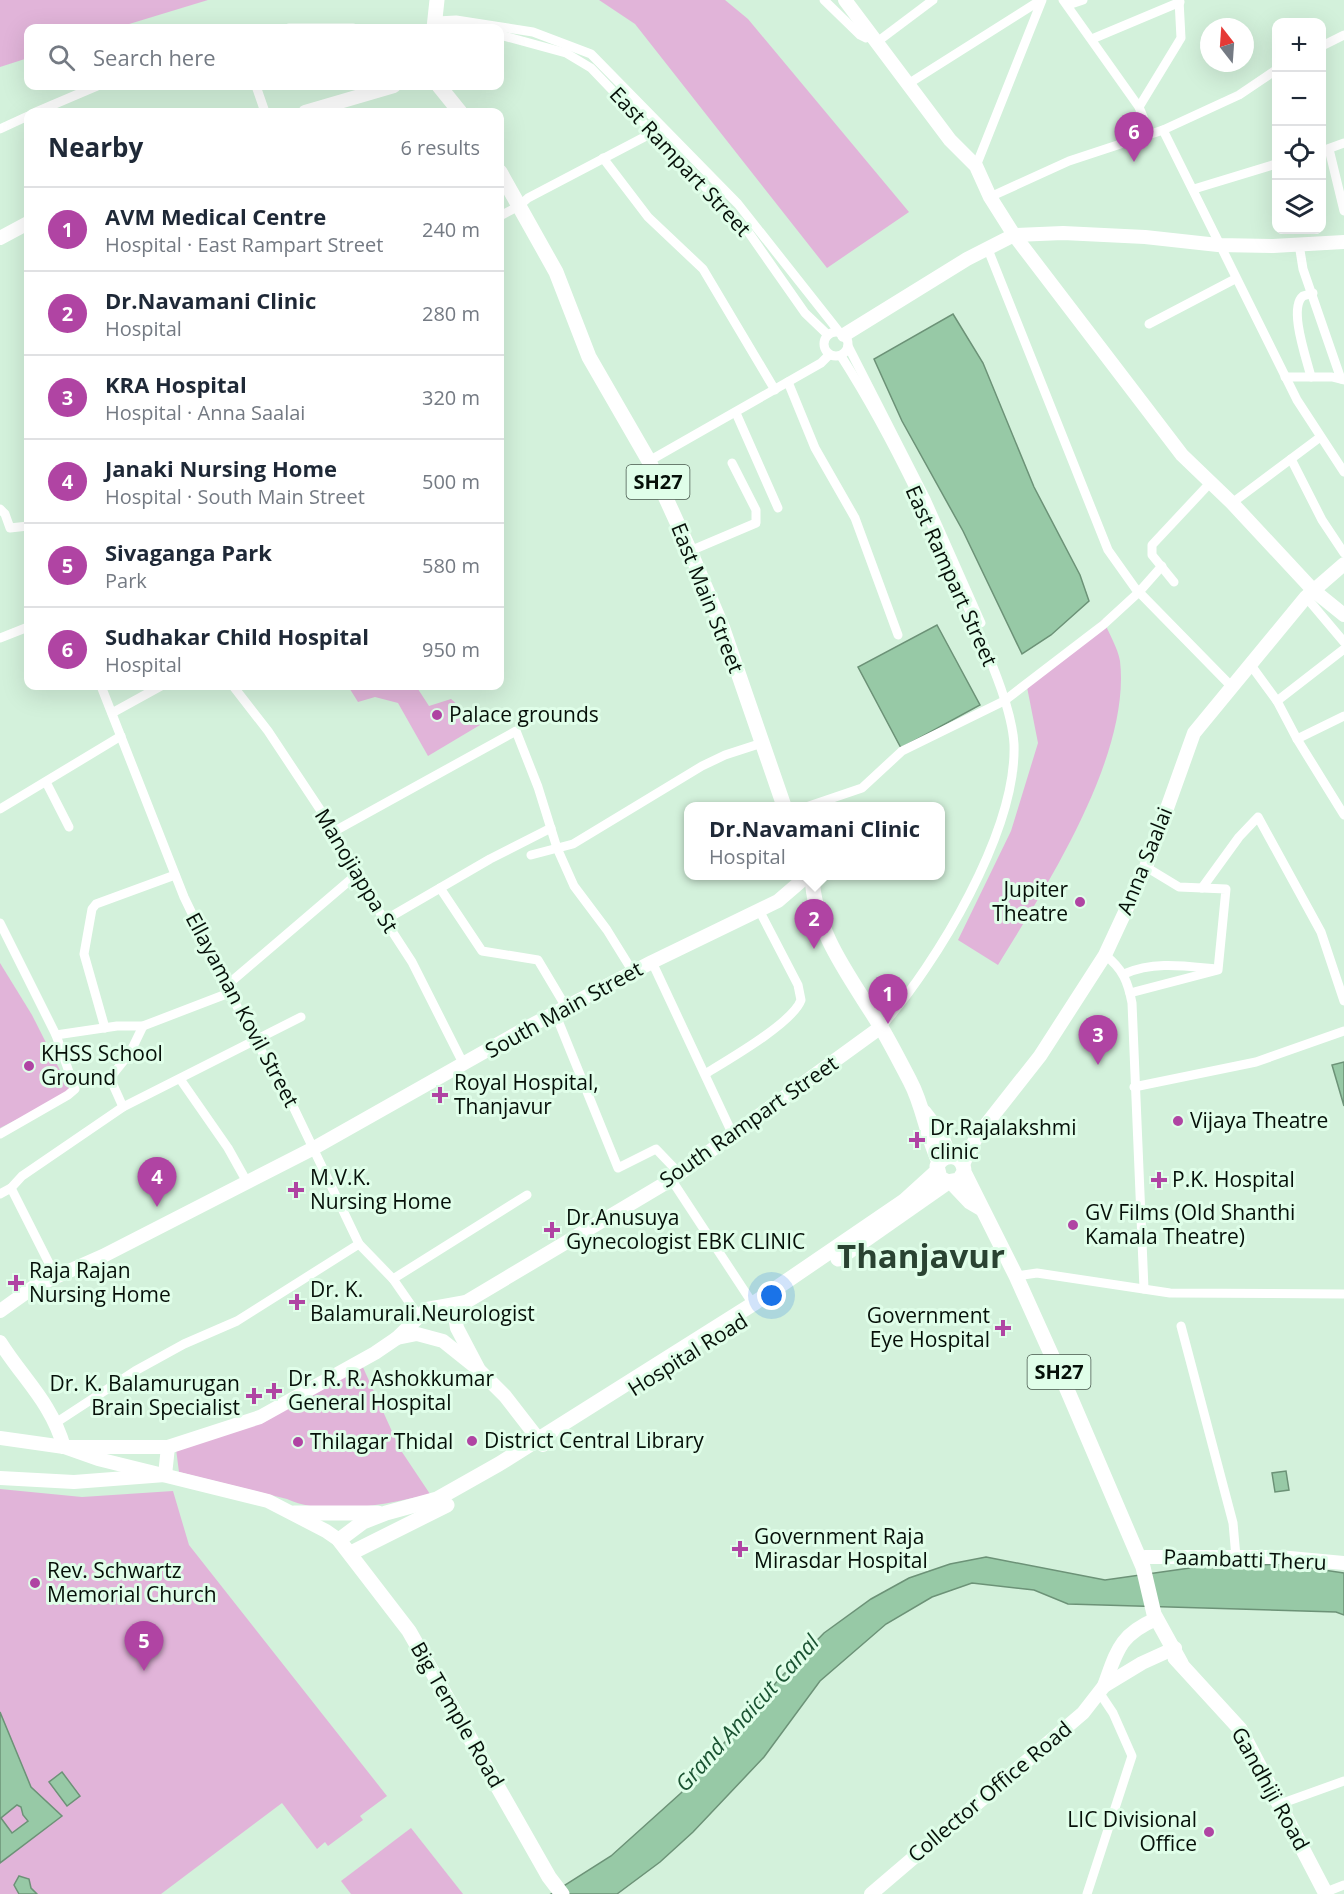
<!DOCTYPE html>
<html lang="en">
<head>
<meta charset="utf-8">
<style>
  :root { --surface:#fff; --page:#f2f2f3; --text:#1f2937; --muted:#747a83; --line:#e0e1e3; --accent:#b044a3 }
  body { margin:0; font-family:"Open Sans",sans-serif; background:var(--page); color:var(--text) }
  .controls { position:absolute; right:18px; top:18px; display:grid; overflow:hidden; border-radius:12px; box-shadow:0 6px 24px #0002 }
  .controls button { width:54px; height:54px; display:grid; place-items:center; padding:0; border:0; border-bottom:2px solid var(--line); background:var(--surface); color:var(--text); font:30px sans-serif }
  .compass { position:absolute; left:1200px; top:18px; width:54px; height:54px; border-radius:50%; background:var(--surface); box-shadow:0 6px 24px #0002; rotate:343deg }
  .you { position:absolute; left:772px; top:1296px; width:21px; height:21px; margin:-15px; border:4px solid #fff; border-radius:50%; background:#1a73e8; box-shadow:0 0 0 9px #1a73e833 }
  .badge { display:grid; place-items:center; width:39px; height:39px; border-radius:50%; background:var(--accent); color:#fff; font-size:20px; font-weight:700 }
  .pin { position:absolute; translate:-50% -50px; filter:drop-shadow(0 2px 3px #0008) }
  .pin::after { content:''; position:absolute; top:32px; width:21px; height:18px; background:inherit; clip-path:polygon(0 0,100% 0,50% 100%) }
  .popup { position:absolute; left:684px; top:802px; width:261px; height:78px; box-sizing:border-box; display:grid; place-content:center; border-radius:12px; background:var(--surface); filter:drop-shadow(0 2px 4px #0005); font-size:20px; white-space:nowrap; color:var(--muted) }
  .popup b { font-size:22px; color:var(--text) }
  .popup::after { content:''; position:absolute; left:50%; top:100%; margin-left:-12px; border:12px solid transparent; border-top-color:var(--surface) }
  .list { margin:0; padding:0; list-style:none }
  h2 { display:flex; justify-content:space-between; align-items:center; height:78px; margin:0; padding:0 24px; font-size:26px }
  h2 small { font-size:20px; font-weight:400; color:var(--muted) }
  .list li { display:grid; grid-template-columns:39px 1fr auto; gap:18px; align-items:center; box-sizing:border-box; height:84px; padding:0 24px; border-top:2px solid var(--line) }
  .list b { display:block; font-size:22px; white-space:nowrap }
  .list p { margin:0; font-size:20px; white-space:nowrap; color:var(--muted) }
  .list em { font-size:20px; font-style:normal; color:var(--muted) }
  .icon { flex:none; width:33px; height:33px; fill:none; stroke:currentColor; stroke-width:2; stroke-linecap:round; stroke-linejoin:round }
  .map { position:relative; flex:none; width:1344px; height:1894px; overflow:hidden }
  .search { position:absolute; background:var(--surface); box-shadow:0 6px 24px #0002; left:24px; top:24px; width:480px; height:66px; display:flex; align-items:center; gap:15px; box-sizing:border-box; padding:0 21px; border-radius:12px; color:var(--muted); font-size:22px }
  .panel { position:absolute; background:var(--surface); box-shadow:0 6px 24px #0002; left:24px; top:108px; width:480px; height:582px; border-radius:12px }
  .map>svg:first-child { display:block }
  .green { fill:#e1b4d9 }
  .water { fill:#97c9a6; stroke:#6c9277; stroke-width:1.5; fill-rule:evenodd }
  .lines { fill:none; stroke-linecap:round; stroke-linejoin:round }
  .street { stroke:#fff; stroke-width:9 }
  .secondary { stroke:#fff; stroke-width:14 }
  .primary { stroke:#fff; stroke-width:15 }
  .poi-dot { fill:#b044a3; stroke:#e0fee9; stroke-width:2 }
  .labels { text-anchor:middle; stroke-width:6; stroke-linejoin:round; paint-order:stroke }
  .shield { fill:#e0fee9; stroke:#47574c; stroke-width:1.5 }
  .shield-label { font-size:20px; font-weight:bold; fill:#061009 }
  .street-label { font-size:21px; fill:#061009; stroke:#e0fee9 }
  .poi-label { font-size:21px; fill:#061009; stroke:#e0fee9; text-anchor:start }
  .water-label { font-size:22px; font-style:italic; fill:#1a5332; stroke:#e0fee9 }
  .town-label { font-size:33px; font-weight:bold; fill:#2a4332; stroke:#e0fee9 }
</style>
</head>
<body>
<div class="map">
<svg width="1344" height="1894" viewBox="0 0 1344 1894">
  <rect width="100%" height="100%" fill="#d3f1db"/>
  <g class="green">
    <path d="M 0,0 L 208,0 L 116,28 L 28,28 L 28,58 L 0,67 Z"/>
    <path d="M 599,0 L 725,0 L 748,19 L 909,212 L 827,268 L 635,24 Z"/>
    <path d="M 1103,619 C 1108,632 1118,648 1120,661 C 1131,756 1046,887 998,965 L 958,940 L 1011,831 L 1038,743 L 1027,687 Z"/>
    <path d="M 348,686 L 416,686 L 429,706 L 451,699 L 480,725 L 428,756 L 398,703 L 375,697 L 358,702 Z"/>
    <path d="M 0,963 L 32,1015 L 71,1092 L 0,1128 Z"/>
    <path d="M 361,1363 L 400,1449 L 430,1494 C 389,1504 326,1517 287,1499 L 179,1472 L 176,1449 Z"/>
    <path d="M 0,1489 L 82,1497 L 173,1491 L 189,1545 L 387,1796 L 360,1816 L 363,1820 L 328,1846 L 325,1842 L 317,1849 L 282,1803 L 161,1894 L 0,1894 Z"/>
    <path d="M 411,1828 L 463,1894 L 351,1894 L 341,1881 Z"/>
  </g>
  <g class="water">
    <path d="M 953,314 L 983,363 L 1034,487 L 1080,575 L 1089,601 L 1051,635 L 1022,654 L 963,531 L 902,421 L 874,359 Z"/>
    <path d="M 937,625 L 980,705 L 901,748 L 858,667 Z"/>
    <path d="M 1344,1062 L 1344,1106 L 1332,1065 Z"/>
    <path d="M 1286,1471 L 1289,1490 L 1275,1492 L 1272,1473 Z"/>
    <path d="M 986,1557 L 1105,1580 L 1197,1567 L 1283,1564 L 1344,1573 L 1344,1615 L 1336,1612 L 1068,1604 L 1034,1590 L 972,1583 L 932,1597 L 886,1624 L 820,1681 L 764,1757 L 693,1832 L 660,1862 L 617,1894 L 551,1894 L 611,1856 L 681,1793 L 780,1678 L 824,1633 L 871,1599 L 909,1578 L 950,1564 Z"/>
    <path d="M 0,1712 L 31,1787 L 62,1816 L 0,1863 ZM 17,1805 L 21,1807 L 23,1815 L 28,1821 L 12,1833 L 1,1818 Z"/>
    <path d="M 62,1772 L 80,1796 L 67,1806 L 49,1782 Z"/>
    <path d="M 19,1876 L 29,1879 L 31,1888 L 37,1894 L 19,1894 L 14,1885 Z"/>
  </g>
  <g class="lines">
    <g class="street">
      <path d="M 824,0 L 860,35 L 866,38 L 872,34"/>
      <path d="M 1063,0 L 1139,107 L 1150,134"/>
      <path d="M 1068,5 L 1083,0"/>
      <path d="M 437,21 L 456,20 L 533,32 L 591,54 L 738,204 L 840,333"/>
      <path d="M 289,28 L 353,28"/>
      <path d="M 500,35 L 566,53 L 591,68 L 749,233 L 805,313 L 828,335"/>
      <path d="M 1092,39 L 1180,2"/>
      <path d="M 877,42 L 933,0"/>
      <path d="M 1322,46 L 1344,35"/>
      <path d="M 908,84 L 1041,0"/>
      <path d="M 256,86 L 265,112"/>
      <path d="M 1139,107 L 1181,38 L 1179,0"/>
      <path d="M 36,112 L 97,86"/>
      <path d="M 0,129 L 28,116"/>
      <path d="M 1163,130 L 1297,400 L 1344,472"/>
      <path d="M 1329,149 L 1344,211"/>
      <path d="M 1322,151 L 1344,143"/>
      <path d="M 603,158 L 648,217 L 703,269 L 775,390"/>
      <path d="M 976,166 L 1042,0"/>
      <path d="M 1194,189 L 1276,164"/>
      <path d="M 990,197 L 1069,161 L 1163,130 L 1239,95 L 1276,70"/>
      <path d="M 500,216 L 519,206 L 528,198 L 652,133"/>
      <path d="M 1299,244 L 1303,269 L 1341,379"/>
      <path d="M 987,247 L 1108,550 L 1135,588 L 1232,687"/>
      <path d="M 1149,324 L 1235,279"/>
      <circle cx="836" cy="344" r="12"/>
      <path d="M 848,346 L 926,499 L 981,623"/>
      <path d="M 841,356 C 896,442 941,542 980,636 C 993,666 1012,711 1014,744 C 1017,831 937,963 881,1027"/>
      <path d="M 1285,377 L 1332,377 L 1344,380"/>
      <path d="M 1311,377 C 1307,360 1288,308 1303,296 L 1313,293"/>
      <path d="M 788,382 L 815,448 L 855,518 L 898,635"/>
      <path d="M 736,413 L 778,508"/>
      <path d="M 1291,459 L 1322,520 L 1344,553"/>
      <path d="M 649,461 L 821,363 L 829,355"/>
      <path d="M 1232,503 L 1319,438"/>
      <path d="M 0,509 L 5,514 L 10,528 L 28,526"/>
      <path d="M 690,551 L 756,523 L 756,510 L 732,463"/>
      <path d="M 1174,582 L 1152,555 L 1152,545 L 1210,483"/>
      <path d="M 1306,597 L 1344,642"/>
      <path d="M 0,638 L 28,627"/>
      <path d="M 1344,649 L 1277,701 L 1297,739 L 1344,815"/>
      <path d="M 1250,664 L 1277,701"/>
      <path d="M 233,686 L 268,731 L 329,823 L 347,862 L 412,962 L 464,1065"/>
      <path d="M 112,713 L 161,686"/>
      <path d="M 1297,739 L 1344,716"/>
      <path d="M 46,782 L 69,827"/>
      <path d="M 809,806 L 862,788 L 902,751 L 1004,701 L 1103,625 L 1139,592 L 1162,566"/>
      <path d="M 0,809 L 121,736"/>
      <path d="M 333,832 L 516,731 L 538,787 L 557,848 L 574,886 L 607,930 L 633,972"/>
      <path d="M 531,855 L 573,844 L 702,766 L 725,755 L 762,743"/>
      <path d="M 440,888 L 482,951 L 538,960 L 566,1007"/>
      <path d="M 1202,888 L 1239,837 L 1258,817 L 1321,932 L 1344,1001"/>
      <path d="M 385,920 L 490,859 L 551,828"/>
      <path d="M 0,923 L 56,1035 L 117,1026 L 143,1026 L 229,993"/>
      <path d="M 1105,955 C 1123,969 1128,982 1132,1003 L 1144,1289"/>
      <path d="M 652,962 L 733,1135"/>
      <path d="M 1124,974 C 1154,961 1184,966 1216,969"/>
      <path d="M 226,986 L 356,875"/>
      <path d="M 1130,993 L 1218,970 L 1226,889 L 1179,887 L 1146,867"/>
      <path d="M 555,1013 L 618,1168 L 656,1149 L 679,1173"/>
      <path d="M 105,1028 L 84,954 L 92,909 L 96,904 L 175,875"/>
      <path d="M 705,1074 C 726,1061 793,1023 801,1000 L 798,985 L 759,910"/>
      <path d="M 180,1079 L 228,1148 L 247,1182"/>
      <path d="M 1134,1087 L 1256,1062 L 1344,1031"/>
      <path d="M 123,1107 L 110,1078 L 130,1053 L 143,1026"/>
      <path d="M 0,1134 L 68,1095 L 75,1089 L 56,1035"/>
      <path d="M 671,1179 L 753,1304"/>
      <path d="M 11,1188 L 56,1277"/>
      <path d="M 0,1194 L 11,1188 L 22,1176 L 123,1107 L 301,1017"/>
      <path d="M 359,1244 L 393,1279 L 418,1315"/>
      <path d="M 1016,1276 L 1037,1273 L 1170,1293 L 1344,1294"/>
      <path d="M 393,1279 L 527,1195"/>
      <path d="M 1181,1326 L 1233,1523 L 1236,1557"/>
      <path d="M 57,1422 L 135,1371 L 184,1344 L 237,1321 L 359,1244 L 290,1100 L 244,1021 L 184,897 L 101,686"/>
      <path d="M 1280,1804 L 1344,1781"/>
      <path d="M 1326,1892 L 1344,1885"/>
      <path d="M 1087,1894 L 1132,1756 L 1113,1713 L 1099,1692"/>
    </g>
    <g class="secondary">
      <path d="M 845,0 L 950,140 L 976,166 L 990,197 L 1014,235 L 1182,455 L 1232,503 L 1313,590 L 1344,615"/>
      <path d="M 305,112 L 394,86"/>
      <path d="M 0,238 L 28,223"/>
      <path d="M 844,335 L 967,259 L 1014,235 L 1063,233 L 1145,237 L 1218,245 L 1273,246 L 1344,242"/>
      <path d="M 963,1164 L 977,1136 L 1040,1056 L 1105,955 L 1146,867 L 1194,733 L 1306,597 L 1344,564"/>
      <path d="M 466,1302 L 455,1316 L 457,1328 L 478,1368"/>
      <path d="M 0,1311 L 35,1286 L 103,1256 L 314,1148 L 528,1027 L 652,962 L 778,901 L 807,876"/>
      <path d="M 397,1338 L 417,1334 L 443,1341 L 478,1369 L 505,1396 L 543,1445"/>
      <path d="M 0,1342 C 24,1380 51,1402 64,1447"/>
      <path d="M 0,1438 L 64,1447 L 98,1459 L 268,1501 L 326,1531 L 339,1540"/>
      <path d="M 64,1447 L 168,1447 L 260,1417 L 375,1353 L 397,1338 L 427,1309 L 466,1302 L 669,1181 L 881,1027"/>
      <path d="M 0,1478 L 74,1482 L 165,1475 L 168,1447"/>
      <path d="M 1145,1557 L 1279,1557 L 1344,1563"/>
      <path d="M 1104,1686 C 1117,1651 1119,1635 1156,1619"/>
      <path d="M 871,1894 L 1083,1713 L 1104,1686 L 1142,1663 L 1175,1648"/>
    </g>
    <g class="primary">
      <path d="M 434,28 L 437,0"/>
      <path d="M 439,86 L 460,112"/>
      <path d="M 500,172 L 556,272 L 589,357 L 649,461 L 690,551 L 723,629 L 784,806"/>
      <path d="M 812,876 C 814,932 851,978 879,1024 C 890,1042 900,1062 910,1081 C 924,1107 926,1135 939,1162"/>
      <path d="M 924,1112 L 941,1134 L 949,1156"/>
      <path d="M 964,1172 L 959,1180 L 948,1182 L 940,1178 L 937,1166 C 945,1151 964,1155 964,1172 L 1016,1276 L 1066,1387 L 1143,1567 L 1154,1614 L 1181,1663"/>
      <path d="M 952,1183 L 970,1202 L 982,1209"/>
      <path d="M 838,1259 L 948,1182"/>
      <path d="M 294,1513 L 378,1513"/>
      <path d="M 351,1553 L 447,1505"/>
      <path d="M 1175,1658 L 1240,1729 L 1326,1894"/>
      <path d="M 562,1894 L 549,1877 L 409,1631 L 339,1540 L 363,1522 L 386,1513 L 437,1499 L 499,1464 L 753,1304 L 904,1201 L 937,1171"/>
    </g>
  </g>
  <g class="poi-dot">
    <circle cx="437" cy="715" r="6"/>
    <circle cx="1080" cy="902" r="6"/>
    <circle cx="29" cy="1066" r="6"/>
    <path d="M437 1086h6v6h6v6h-6v6h-6v-6h-6v-6h6z"/>
    <circle cx="1178" cy="1121" r="6"/>
    <path d="M914 1131h6v6h6v6h-6v6h-6v-6h-6v-6h6z"/>
    <path d="M1156 1171h6v6h6v6h-6v6h-6v-6h-6v-6h6z"/>
    <path d="M293 1181h6v6h6v6h-6v6h-6v-6h-6v-6h6z"/>
    <circle cx="1073" cy="1225" r="6"/>
    <path d="M549 1221h6v6h6v6h-6v6h-6v-6h-6v-6h6z"/>
    <path d="M13 1274h6v6h6v6h-6v6h-6v-6h-6v-6h6z"/>
    <path d="M294 1293h6v6h6v6h-6v6h-6v-6h-6v-6h6z"/>
    <path d="M1000 1319h6v6h6v6h-6v6h-6v-6h-6v-6h6z"/>
    <path d="M271 1382h6v6h6v6h-6v6h-6v-6h-6v-6h6z"/>
    <path d="M251 1387h6v6h6v6h-6v6h-6v-6h-6v-6h6z"/>
    <circle cx="472" cy="1441" r="6"/>
    <circle cx="298" cy="1442" r="6"/>
    <path d="M737 1540h6v6h6v6h-6v6h-6v-6h-6v-6h6z"/>
    <circle cx="35" cy="1583" r="6"/>
    <circle cx="1209" cy="1832" r="6"/>
  </g>
  <g class="labels">
    <g class="shield">
      <rect x="626.5" y="465" width="63" height="34" rx="4.5"/>
      <rect x="1027.5" y="1355" width="63" height="34" rx="4.5"/>
    </g>
    <g class="shield-label">
      <text x="658" y="489">SH27</text>
      <text x="1059" y="1379">SH27</text>
    </g>
    <g class="street-label">
      <text transform="translate(680 162) rotate(47)" y="7">East Rampart Street</text>
      <text transform="translate(951 576) rotate(66)" y="7">East Rampart Street</text>
      <text transform="translate(707 598) rotate(68)" y="7">East Main Street</text>
      <text transform="translate(1145 861) rotate(-68)" y="7">Anna Saalai</text>
      <text transform="translate(356 871) rotate(59)" y="7">Manojiappa St</text>
      <text transform="translate(242 1010) rotate(62)" y="7">Ellayaman Kovil Street</text>
      <text transform="translate(564 1010) rotate(-29)" y="7">South Main Street</text>
      <text transform="translate(749 1122) rotate(-35)" y="7">South Rampart Street</text>
      <text transform="translate(688 1355) rotate(-32)" y="7">Hospital Road</text>
      <text transform="translate(1245 1560) rotate(2)" y="7">Paambatti Theru</text>
      <text transform="translate(457 1715) rotate(60)" y="7">Big Temple Road</text>
      <text transform="translate(1270 1789) rotate(61)" y="7">Gandhiji Road</text>
      <text transform="translate(990 1792) rotate(-40)" y="7">Collector Office Road</text>
    </g>
    <g class="poi-label">
      <text x="449" y="722">Palace grounds</text>
      <text x="1068" y="897" text-anchor="end">Jupiter<tspan x="1068" dy="24">Theatre</tspan></text>
      <text x="41" y="1061">KHSS School<tspan x="41" dy="24">Ground</tspan></text>
      <text x="454" y="1090">Royal Hospital,<tspan x="454" dy="24">Thanjavur</tspan></text>
      <text x="1190" y="1128">Vijaya Theatre</text>
      <text x="930" y="1135">Dr.Rajalakshmi<tspan x="930" dy="24">clinic</tspan></text>
      <text x="310" y="1185">M.V.K.<tspan x="310" dy="24">Nursing Home</tspan></text>
      <text x="1172" y="1187">P.K. Hospital</text>
      <text x="1085" y="1220">GV Films (Old Shanthi<tspan x="1085" dy="24">Kamala Theatre)</tspan></text>
      <text x="566" y="1225">Dr.Anusuya<tspan x="566" dy="24">Gynecologist EBK CLINIC</tspan></text>
      <text x="29" y="1278">Raja Rajan<tspan x="29" dy="24">Nursing Home</tspan></text>
      <text x="310" y="1297">Dr. K.<tspan x="310" dy="24">Balamurali.Neurologist</tspan></text>
      <text x="990" y="1323" text-anchor="end">Government<tspan x="990" dy="24">Eye Hospital</tspan></text>
      <text x="288" y="1386">Dr. R. R. Ashokkumar<tspan x="288" dy="24">General Hospital</tspan></text>
      <text x="240" y="1391" text-anchor="end">Dr. K. Balamurugan<tspan x="240" dy="24">Brain Specialist</tspan></text>
      <text x="484" y="1448">District Central Library</text>
      <text x="310" y="1449">Thilagar Thidal</text>
      <text x="754" y="1544">Government Raja<tspan x="754" dy="24">Mirasdar Hospital</tspan></text>
      <text x="47" y="1578">Rev. Schwartz<tspan x="47" dy="24">Memorial Church</tspan></text>
      <text x="1197" y="1827" text-anchor="end">LIC Divisional<tspan x="1197" dy="24">Office</tspan></text>
    </g>
    <g class="water-label">
      <text transform="translate(747 1713) rotate(-48)" y="8">Grand Anaicut Canal</text>
    </g>
    <g class="town-label">
      <text x="921" y="1268">Thanjavur</text>
    </g>
  </g>
</svg>
<div class="controls">
<button>+</button>
<button>−</button>
<button><svg class="icon" aria-label="locate" viewBox="0 0 24 24"><circle cx="12" cy="12" r="6"/><path d="M12 2v4M12 18v4M2 12h4M18 12h4"/></svg></button>
<button><svg class="icon" aria-label="layers" viewBox="0 0 24 24"><path d="M12 4l9 5-9 5-9-5zM3 14l9 5 9-5"/></svg></button>
</div>
<svg class="compass" viewBox="-18 -18 36 36"><path d="M0-13l5 13h-10z" fill="#e53935"/><path d="M0 13l5-13h-10z" fill="#747a83"/></svg>
<div class="you"></div>
<div class="pin badge" style="left:888px;top:1024px">1</div>
<div class="pin badge" style="left:814px;top:949px">2</div>
<div class="popup"><b>Dr.Navamani Clinic</b>Hospital</div>
<div class="pin badge" style="left:1098px;top:1065px">3</div>
<div class="pin badge" style="left:157px;top:1207px">4</div>
<div class="pin badge" style="left:144px;top:1671px">5</div>
<div class="pin badge" style="left:1134px;top:162px">6</div>
<div class="search"><svg class="icon" aria-label="search" viewBox="0 0 24 24"><circle cx="10" cy="10" r="6"/><path d="M15 15l6 6"/></svg>Search here</div>
<section class="panel">
<h2>Nearby<small>6 results</small></h2>
<ul class="list">
<li><span class="badge">1</span><div><b>AVM Medical Centre</b><p>Hospital · East Rampart Street</p></div><em>240 m</em></li>
<li><span class="badge">2</span><div><b>Dr.Navamani Clinic</b><p>Hospital</p></div><em>280 m</em></li>
<li><span class="badge">3</span><div><b>KRA Hospital</b><p>Hospital · Anna Saalai</p></div><em>320 m</em></li>
<li><span class="badge">4</span><div><b>Janaki Nursing Home</b><p>Hospital · South Main Street</p></div><em>500 m</em></li>
<li><span class="badge">5</span><div><b>Sivaganga Park</b><p>Park</p></div><em>580 m</em></li>
<li><span class="badge">6</span><div><b>Sudhakar Child Hospital</b><p>Hospital</p></div><em>950 m</em></li>
</ul>
</section>
</div>
</body>
</html>
